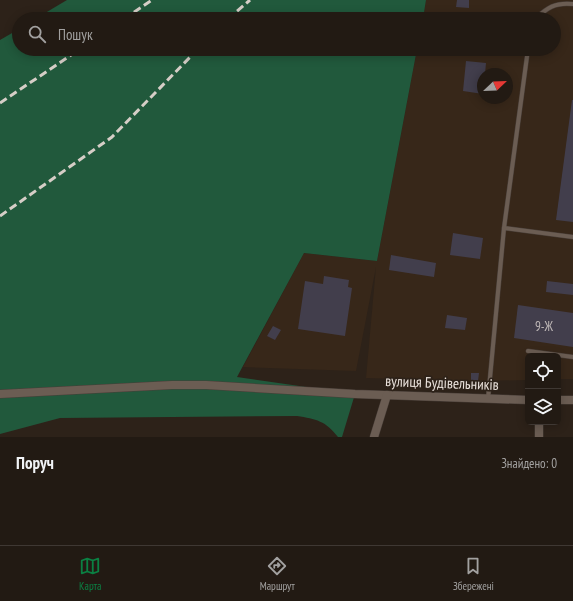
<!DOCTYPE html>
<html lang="uk">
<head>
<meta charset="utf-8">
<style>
  :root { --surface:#221a13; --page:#2a231c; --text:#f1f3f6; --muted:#a2a1a0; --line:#3f3833; --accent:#0b8043 }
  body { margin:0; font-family:"PT Sans Narrow",sans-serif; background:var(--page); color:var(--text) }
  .controls { position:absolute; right:12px; bottom:12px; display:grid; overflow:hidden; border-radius:6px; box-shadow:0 2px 10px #0003 }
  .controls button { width:36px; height:36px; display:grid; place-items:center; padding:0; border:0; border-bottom:1px solid var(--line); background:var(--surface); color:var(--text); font:20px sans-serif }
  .compass { position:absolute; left:477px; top:68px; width:36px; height:36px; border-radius:50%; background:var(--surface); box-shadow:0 2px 10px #0003; rotate:67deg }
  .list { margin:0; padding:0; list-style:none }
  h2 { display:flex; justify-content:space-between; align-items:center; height:52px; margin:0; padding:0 16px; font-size:17px }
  h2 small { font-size:13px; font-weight:400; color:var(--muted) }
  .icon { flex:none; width:22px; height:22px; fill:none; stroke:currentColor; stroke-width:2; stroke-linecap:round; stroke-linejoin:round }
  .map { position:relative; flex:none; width:573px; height:437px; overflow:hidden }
  .search { position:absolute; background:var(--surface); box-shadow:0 2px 10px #0003; left:12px; right:12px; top:12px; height:44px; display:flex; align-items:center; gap:10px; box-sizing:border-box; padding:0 14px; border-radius:22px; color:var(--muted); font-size:15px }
  .sheet { height:108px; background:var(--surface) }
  nav { display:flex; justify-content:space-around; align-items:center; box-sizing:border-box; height:56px; border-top:1px solid var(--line); background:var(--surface); font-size:11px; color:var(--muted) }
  nav a { display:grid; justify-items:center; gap:2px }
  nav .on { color:var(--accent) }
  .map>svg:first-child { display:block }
  .built { fill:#372719; fill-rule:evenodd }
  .green { fill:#21593c }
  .building { fill:#423e4c }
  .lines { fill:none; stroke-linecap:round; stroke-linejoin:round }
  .lane-casing { stroke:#483e38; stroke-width:5 }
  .street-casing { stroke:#483e38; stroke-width:9 }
  .lane { stroke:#6b5d53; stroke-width:4 }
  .street { stroke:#6b5d53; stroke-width:8 }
  .rail { stroke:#d6cec7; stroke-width:3; stroke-dasharray:8 4; stroke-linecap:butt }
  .labels { text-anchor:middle; stroke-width:3.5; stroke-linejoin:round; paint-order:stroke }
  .number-label { font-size:13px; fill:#bfb8b7 }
  .street-label { font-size:15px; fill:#e9e1db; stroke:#2d2219 }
</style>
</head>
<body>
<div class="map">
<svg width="573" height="437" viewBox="0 0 573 437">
  <rect width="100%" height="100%" fill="#2d2219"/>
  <path class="built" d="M 426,0 L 573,0 L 573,379 L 558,379 L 558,356 L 528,356 L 528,380 L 478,381 L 366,378 L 376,267 L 356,371 L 243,367 L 304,253 L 377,261 L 417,49 L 554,49 L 554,19 L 423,19 ZM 483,74 L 507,74 L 507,98 L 483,98 Z"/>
  <g class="green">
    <path d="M 67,0 L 426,0 L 423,19 L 35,19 Z"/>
    <path d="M 19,29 L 19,49 L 417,49 L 377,261 L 304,253 L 237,377 L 355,394 L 342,437 L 338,437 C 326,421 316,419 297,416 L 60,418 L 0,434 L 0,40 Z"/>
  </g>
  <g class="building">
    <path d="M 457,0 L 469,0 L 469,8 L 456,7 Z"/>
    <path d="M 466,61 L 486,63 L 485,74 L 483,74 L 483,94 L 463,91 Z"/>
    <path d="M 572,100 L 573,100 L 573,222 L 556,220 Z"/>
    <path d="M 453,233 L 483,238 L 480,259 L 450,255 Z"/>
    <path d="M 391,255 L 436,263 L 434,277 L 389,270 Z"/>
    <path d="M 324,276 L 349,280 L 348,287 L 352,288 L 345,336 L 298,329 L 305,281 L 323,284 Z"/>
    <path d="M 547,281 L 573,284 L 573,295 L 546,292 Z"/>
    <path d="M 518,305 L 573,313 L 573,347 L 514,338 Z"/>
    <path d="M 447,315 L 467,318 L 465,330 L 445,328 Z"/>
    <path d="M 273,326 L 281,330 L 275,340 L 267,336 Z"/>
    <path d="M 471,373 L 479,373 L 478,381 L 471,380 Z"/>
  </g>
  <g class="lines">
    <g class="lane-casing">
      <g id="lane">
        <path d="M 535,19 C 547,8 555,2 573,4"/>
        <path d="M 504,228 L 573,237"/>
        <path d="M 528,351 L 573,357"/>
        <path d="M 488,399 L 504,228 L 528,49"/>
      </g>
    </g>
    <g class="street-casing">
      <g id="street">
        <path d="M 0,394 L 172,385 L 206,385 L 355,394 L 528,400"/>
        <path d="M 558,400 L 573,400"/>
        <path d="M 374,437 L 387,395"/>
        <path d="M 539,437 L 539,422"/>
      </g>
    </g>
    <use href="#lane" class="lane"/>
    <use href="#street" class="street"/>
    <g class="rail">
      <path d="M 124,19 L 152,0"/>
      <path d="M 228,19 L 250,0"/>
      <path d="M 0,103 L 80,49"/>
      <path d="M 0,216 L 112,137 L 198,49"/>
    </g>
  </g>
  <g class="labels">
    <g class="number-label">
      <text x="544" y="331">9-Ж</text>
    </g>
    <g class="street-label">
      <text transform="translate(442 383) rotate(2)" y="5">вулиця Будівельників</text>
    </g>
  </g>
</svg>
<div class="controls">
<button><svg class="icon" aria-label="locate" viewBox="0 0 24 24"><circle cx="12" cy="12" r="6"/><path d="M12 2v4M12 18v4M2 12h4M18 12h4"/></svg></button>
<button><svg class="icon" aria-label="layers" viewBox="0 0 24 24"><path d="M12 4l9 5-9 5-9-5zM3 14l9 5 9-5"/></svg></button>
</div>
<svg class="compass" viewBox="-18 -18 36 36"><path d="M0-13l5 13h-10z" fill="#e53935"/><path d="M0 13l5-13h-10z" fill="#a2a1a0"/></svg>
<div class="search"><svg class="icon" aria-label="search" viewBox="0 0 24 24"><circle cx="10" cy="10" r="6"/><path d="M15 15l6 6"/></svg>Пошук</div>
</div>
<section class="sheet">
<h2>Поруч<small>Знайдено: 0</small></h2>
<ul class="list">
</ul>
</section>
<nav>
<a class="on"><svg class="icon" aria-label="map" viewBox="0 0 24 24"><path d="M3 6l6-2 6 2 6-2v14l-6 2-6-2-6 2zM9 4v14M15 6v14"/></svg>Карта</a>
<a><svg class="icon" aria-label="directions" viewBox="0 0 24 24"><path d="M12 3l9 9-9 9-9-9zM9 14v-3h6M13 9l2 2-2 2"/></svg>Маршрут</a>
<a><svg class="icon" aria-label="saved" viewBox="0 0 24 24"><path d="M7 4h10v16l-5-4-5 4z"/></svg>Збережені</a>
</nav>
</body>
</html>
